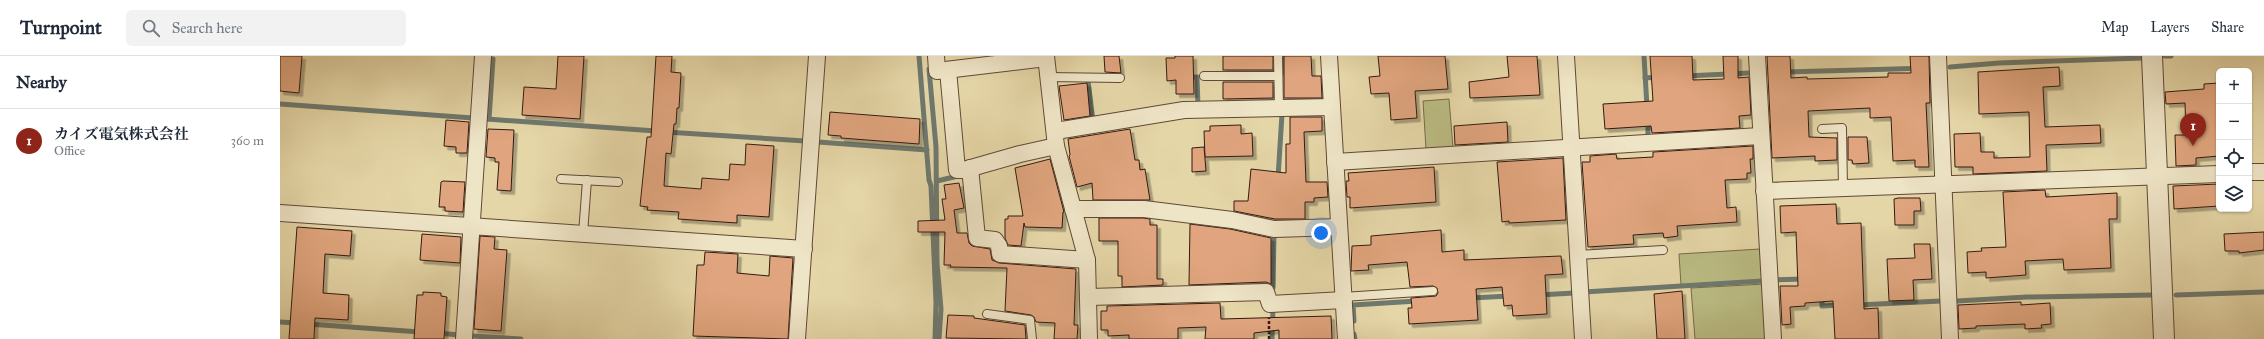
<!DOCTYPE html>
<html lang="en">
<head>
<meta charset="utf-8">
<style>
  :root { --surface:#fff; --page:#f2f2f3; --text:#1f2937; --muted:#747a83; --line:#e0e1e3; --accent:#8f2418 }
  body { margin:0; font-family:"IM FELL Great Primer","Noto Serif JP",serif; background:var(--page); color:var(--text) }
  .controls { position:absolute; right:12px; top:12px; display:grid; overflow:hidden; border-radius:6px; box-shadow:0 1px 3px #0004 }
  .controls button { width:36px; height:36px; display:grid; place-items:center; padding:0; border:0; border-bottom:1px solid var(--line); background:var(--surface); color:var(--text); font:20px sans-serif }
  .you { position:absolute; left:1041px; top:177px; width:14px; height:14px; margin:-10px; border:3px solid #fff; border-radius:50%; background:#1a73e8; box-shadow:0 0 0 6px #1a73e833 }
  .badge { display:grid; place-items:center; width:26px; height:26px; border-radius:50%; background:var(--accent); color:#fff; font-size:13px; font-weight:700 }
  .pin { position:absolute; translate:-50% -33px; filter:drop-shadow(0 1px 2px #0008) }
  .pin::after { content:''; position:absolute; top:21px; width:14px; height:12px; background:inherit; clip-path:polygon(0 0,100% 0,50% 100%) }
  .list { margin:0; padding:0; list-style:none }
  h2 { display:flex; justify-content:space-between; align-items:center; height:52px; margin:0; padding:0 16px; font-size:17px }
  h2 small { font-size:13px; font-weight:400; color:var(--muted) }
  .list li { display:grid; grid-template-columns:26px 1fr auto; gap:12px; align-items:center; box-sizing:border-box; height:64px; padding:0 16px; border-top:1px solid var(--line) }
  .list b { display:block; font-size:15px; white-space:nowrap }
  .list p { margin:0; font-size:13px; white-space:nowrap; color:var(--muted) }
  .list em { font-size:13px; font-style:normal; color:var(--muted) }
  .icon { flex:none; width:22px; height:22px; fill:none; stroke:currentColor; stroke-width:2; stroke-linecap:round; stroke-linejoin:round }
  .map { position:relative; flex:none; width:1984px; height:283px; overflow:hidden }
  header { display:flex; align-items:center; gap:24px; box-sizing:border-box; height:56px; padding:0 20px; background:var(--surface); border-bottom:1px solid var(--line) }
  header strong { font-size:19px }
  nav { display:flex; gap:22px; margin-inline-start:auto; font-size:14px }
  .search { width:280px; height:36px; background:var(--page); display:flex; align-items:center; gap:10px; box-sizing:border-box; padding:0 14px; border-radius:6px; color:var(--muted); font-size:15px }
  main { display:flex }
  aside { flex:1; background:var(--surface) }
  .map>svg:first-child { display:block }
  .green { fill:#babc83; stroke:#766b4a }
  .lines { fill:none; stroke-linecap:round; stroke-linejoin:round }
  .stream { stroke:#6e796f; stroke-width:5 }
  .building { fill:#e0a57e; stroke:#331a10; filter:url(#shadow) }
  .service-casing { stroke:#604936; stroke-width:10 }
  .minor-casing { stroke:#604936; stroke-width:18 }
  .tertiary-casing { stroke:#604936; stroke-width:22 }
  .path { stroke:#331a10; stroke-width:2.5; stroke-dasharray:3 2; stroke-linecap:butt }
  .service { stroke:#eee4c6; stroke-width:8 }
  .minor { stroke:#eee4c6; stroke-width:16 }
  .tertiary { stroke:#eee4c6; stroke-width:20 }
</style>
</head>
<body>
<header>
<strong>Turnpoint</strong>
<div class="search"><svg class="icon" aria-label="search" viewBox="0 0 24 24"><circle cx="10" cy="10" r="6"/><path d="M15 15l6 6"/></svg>Search here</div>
<nav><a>Map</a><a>Layers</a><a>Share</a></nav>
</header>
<main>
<aside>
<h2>Nearby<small></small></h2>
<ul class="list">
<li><span class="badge">1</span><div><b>カイズ電気株式会社</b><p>Office</p></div><em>360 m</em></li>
</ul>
</aside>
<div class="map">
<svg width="1984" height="283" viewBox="0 0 1984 283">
  <defs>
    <filter id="shadow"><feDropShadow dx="3.5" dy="3.5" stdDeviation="0" flood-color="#0004"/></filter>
  </defs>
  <rect width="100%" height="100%" fill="#e5d6a7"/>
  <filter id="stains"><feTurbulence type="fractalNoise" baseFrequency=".005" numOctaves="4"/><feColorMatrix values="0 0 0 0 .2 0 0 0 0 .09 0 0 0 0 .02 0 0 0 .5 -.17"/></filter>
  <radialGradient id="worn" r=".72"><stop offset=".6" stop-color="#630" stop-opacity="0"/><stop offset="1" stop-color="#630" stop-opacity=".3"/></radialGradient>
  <g class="green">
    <path d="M 1169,43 L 1173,92 L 1146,93 L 1143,45 Z"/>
    <path d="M 1480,193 L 1482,224 L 1401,229 L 1399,198 Z"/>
    <path d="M 1485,228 L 1488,283 L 1415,283 L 1411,232 Z"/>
  </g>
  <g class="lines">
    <g class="stream">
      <path d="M 639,0 L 649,124 L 651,130 L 656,246 L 655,283"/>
      <path d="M 1004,0 L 1004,17"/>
      <path d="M 1364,0 L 1367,51"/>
      <path d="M 1885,0 L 1891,0"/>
      <path d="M 1670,11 L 1719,7 L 1862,2"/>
      <path d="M 649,13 L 656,91 L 657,207 L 661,253 L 659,283"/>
      <path d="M 1505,16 L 1651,12"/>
      <path d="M 1406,20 L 1469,17"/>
      <path d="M 908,21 L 917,21 L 918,50"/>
      <path d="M 1365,22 L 1378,21"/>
      <path d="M 808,25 L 813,65"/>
      <path d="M 0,48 L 193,62"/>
      <path d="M 207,63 L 376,75"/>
      <path d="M 209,63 L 213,3"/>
      <path d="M 1368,65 L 1368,79"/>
      <path d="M 386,76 L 525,85"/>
      <path d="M 538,86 L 647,94"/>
      <path d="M 998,122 L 1002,58 L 999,58"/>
      <path d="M 657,125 L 678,120"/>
      <path d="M 1494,224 L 1523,223"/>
      <path d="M 993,232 L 994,178"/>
      <path d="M 1304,236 L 1482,225"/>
      <path d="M 1259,239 L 1294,237"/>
      <path d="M 1896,239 L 1984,236"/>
      <path d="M 1542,240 L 1542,250 L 1560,249"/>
      <path d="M 1191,242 L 1229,240"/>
      <path d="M 1677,245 L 1747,241 L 1872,239"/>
      <path d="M 1578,249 L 1661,245"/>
      <path d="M 1074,265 L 1073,249 L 1137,245"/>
      <path d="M 0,266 L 16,267"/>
      <path d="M 28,268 L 140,276"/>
      <path d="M 158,277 L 179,279"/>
      <path d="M 1074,278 L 1075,283"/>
      <path d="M 193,280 L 241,283"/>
      <path d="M 992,283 L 993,253 L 996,253"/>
    </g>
  </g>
  <g class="building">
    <path d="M 0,0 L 22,0 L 19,37 L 0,35 Z"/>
    <path d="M 278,0 L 304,0 L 300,63 L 242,59 L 244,31 L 276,33 Z"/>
    <path d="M 376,0 L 392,0 L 391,16 L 401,17 L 399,52 L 397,52 L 396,68 L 394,68 L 391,98 L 386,97 L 384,130 L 421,133 L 422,122 L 449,124 L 450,108 L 465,109 L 466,88 L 494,90 L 489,161 L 457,159 L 457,167 L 398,163 L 399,156 L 367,154 L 368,151 L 360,150 L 367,81 L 371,81 Z"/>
    <path d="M 824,0 L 839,0 L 841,17 L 825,16 Z"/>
    <path d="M 895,0 L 913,0 L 914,38 L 896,38 L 896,24 L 887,25 L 886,2 L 895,2 Z"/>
    <rect x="943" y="0" width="50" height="14"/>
    <path d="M 1004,0 L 1031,0 L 1032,20 L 1041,20 L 1042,42 L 1004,42 Z"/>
    <path d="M 1098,0 L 1165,0 L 1168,33 L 1135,35 L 1137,62 L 1111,64 L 1109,37 L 1091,38 L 1089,21 L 1100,20 Z"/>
    <path d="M 1227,0 L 1257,0 L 1260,39 L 1190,42 L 1189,26 L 1229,21 Z"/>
    <path d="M 1370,0 L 1412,0 L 1413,24 L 1444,23 L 1443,0 L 1458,0 L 1458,22 L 1469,21 L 1471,59 L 1459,60 L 1460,72 L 1372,77 L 1371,70 L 1325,73 L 1323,48 L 1373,45 Z"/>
    <path d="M 1487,0 L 1510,0 L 1511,22 L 1527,21 L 1527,23 L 1608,21 L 1608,17 L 1631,17 L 1630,0 L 1649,0 L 1650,47 L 1646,47 L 1649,111 L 1635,111 L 1635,104 L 1613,105 L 1611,61 L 1590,62 L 1590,52 L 1528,55 L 1529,81 L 1557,82 L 1557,104 L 1535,105 L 1535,100 L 1492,102 Z"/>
    <path d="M 1779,11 L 1780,30 L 1763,31 L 1765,71 L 1820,69 L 1821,87 L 1766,89 L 1767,115 L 1693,118 L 1693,111 L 1675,111 L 1674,78 L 1700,77 L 1701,96 L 1714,96 L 1714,102 L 1750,101 L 1749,56 L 1699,58 L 1698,16 Z"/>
    <path d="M 943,26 L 993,26 L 993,42 L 943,43 Z"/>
    <path d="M 807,27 L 810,60 L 784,64 L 779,30 Z"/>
    <path d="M 1939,27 L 1939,100 L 1916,102 L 1916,109 L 1896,110 L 1895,79 L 1906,79 L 1905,47 L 1886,48 L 1885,36 L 1924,33 L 1924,28 Z"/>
    <path d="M 550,56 L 640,63 L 639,88 L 561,82 L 561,80 L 548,79 Z"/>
    <path d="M 1010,61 L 1042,61 L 1042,75 L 1024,76 L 1026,126 L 1047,126 L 1048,141 L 1034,142 L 1034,146 L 1025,146 L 1025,163 L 995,163 L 954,155 L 954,145 L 968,145 L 971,113 L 1006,117 L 1006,88 L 1010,88 Z"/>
    <path d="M 166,64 L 189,66 L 187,97 L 176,97 L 176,91 L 164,90 Z"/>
    <path d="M 1227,66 L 1228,86 L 1175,89 L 1174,70 Z"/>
    <path d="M 961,69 L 961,78 L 972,77 L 973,100 L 925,101 L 924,75 L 930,75 L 930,70 Z"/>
    <path d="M 208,73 L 234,74 L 231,135 L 217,134 L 219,106 L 215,106 L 215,102 L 206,101 Z"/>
    <path d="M 850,73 L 855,104 L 859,104 L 860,114 L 865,113 L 870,144 L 813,144 L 812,127 L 797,131 L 789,100 L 790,99 L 788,83 Z"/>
    <path d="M 1568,81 L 1587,81 L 1589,107 L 1573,108 L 1572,104 L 1568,104 Z"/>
    <path d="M 1473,90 L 1473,103 L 1470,103 L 1471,117 L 1467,117 L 1467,123 L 1445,124 L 1447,152 L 1456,151 L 1457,166 L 1397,170 L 1398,180 L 1384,182 L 1383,177 L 1353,179 L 1354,188 L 1308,191 L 1302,106 L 1310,106 L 1310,100 L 1336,98 L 1337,103 L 1373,101 L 1373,96 Z"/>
    <path d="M 924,91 L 926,115 L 912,116 L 912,92 Z"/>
    <path d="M 1283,102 L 1286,164 L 1229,167 L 1229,165 L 1222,166 L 1217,106 Z"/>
    <path d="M 770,103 L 784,156 L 783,156 L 782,172 L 745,171 L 744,167 L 741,190 L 728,189 L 725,182 L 725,163 L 728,163 L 728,160 L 743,160 L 735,112 Z"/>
    <path d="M 1154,111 L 1156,146 L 1070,152 L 1070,141 L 1067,141 L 1066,125 L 1069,125 L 1068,117 Z"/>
    <path d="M 163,125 L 185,126 L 183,156 L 165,155 L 165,151 L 159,151 L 161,126 Z"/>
    <path d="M 679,127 L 684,152 L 674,154 L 677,177 L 687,177 L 689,187 L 692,190 L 710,193 L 712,204 L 719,207 L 796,213 L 794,269 L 798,269 L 797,283 L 774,283 L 775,267 L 756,266 L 754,261 L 751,259 L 725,255 L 727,212 L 670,211 L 671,209 L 664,209 L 665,176 L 638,176 L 638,165 L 665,164 L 662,143 L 666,143 L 664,129 Z"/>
    <path d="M 1939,128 L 1939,150 L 1894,153 L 1893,130 Z"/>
    <path d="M 1765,134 L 1766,141 L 1837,137 L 1837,163 L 1829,163 L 1831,212 L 1784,214 L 1783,203 L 1745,205 L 1746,219 L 1706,222 L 1706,216 L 1688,217 L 1687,196 L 1702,195 L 1701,192 L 1726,191 L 1723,136 Z"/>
    <path d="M 1618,142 L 1640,142 L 1641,155 L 1634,155 L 1634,169 L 1615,169 L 1614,143 Z"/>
    <path d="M 1556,148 L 1557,168 L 1581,167 L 1584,253 L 1598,252 L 1599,283 L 1555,283 L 1553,245 L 1525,247 L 1525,250 L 1510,251 L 1511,268 L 1502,269 L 1500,230 L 1518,230 L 1516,176 L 1501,177 L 1500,150 Z"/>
    <path d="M 819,162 L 863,162 L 870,163 L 870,169 L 877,169 L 877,223 L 883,223 L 883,229 L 842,231 L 842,220 L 838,220 L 838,185 L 819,185 Z"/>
    <path d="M 910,168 L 950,173 L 991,182 L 991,228 L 986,226 L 909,229 Z"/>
    <path d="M 17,171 L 72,175 L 70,200 L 45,198 L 43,237 L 69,239 L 68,264 L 35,262 L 34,283 L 9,283 Z"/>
    <path d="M 1161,174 L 1162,196 L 1184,194 L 1184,204 L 1281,200 L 1283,218 L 1265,219 L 1267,258 L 1233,260 L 1232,249 L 1224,250 L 1222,231 L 1196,233 L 1198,264 L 1129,268 L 1128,252 L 1132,252 L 1131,242 L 1156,240 L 1158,237 L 1157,232 L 1153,230 L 1130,231 L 1127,206 L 1088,209 L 1089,214 L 1071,215 L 1072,190 L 1091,189 L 1091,180 Z"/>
    <path d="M 1984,176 L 1984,194 L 1959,197 L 1959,195 L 1945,195 L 1944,178 Z"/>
    <path d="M 142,178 L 181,181 L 180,207 L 140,204 Z"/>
    <path d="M 200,180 L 215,181 L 214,193 L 227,194 L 221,275 L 194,273 Z"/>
    <path d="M 1634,188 L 1650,188 L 1652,223 L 1633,224 L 1634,244 L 1609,245 L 1607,203 L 1635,202 Z"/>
    <path d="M 425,196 L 458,198 L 457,217 L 489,220 L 490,200 L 513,202 L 508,283 L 413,280 L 417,209 L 424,209 Z"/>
    <path d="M 1402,235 L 1405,283 L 1377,283 L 1374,238 Z"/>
    <path d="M 143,236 L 161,237 L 161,240 L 167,241 L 164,283 L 134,283 L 137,239 L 143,239 Z"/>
    <path d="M 1741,246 L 1741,249 L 1770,247 L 1771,268 L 1761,269 L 1762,272 L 1745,273 L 1745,268 L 1696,270 L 1696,272 L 1679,273 L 1678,249 Z"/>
    <path d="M 940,247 L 941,263 L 1051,260 L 1052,283 L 999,283 L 999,274 L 974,277 L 974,283 L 925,283 L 926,271 L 898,272 L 898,283 L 849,283 L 849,279 L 828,280 L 828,274 L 821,274 L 821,255 L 827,255 L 827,250 Z"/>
    <path d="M 668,259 L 694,260 L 694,262 L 745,269 L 746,283 L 666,282 Z"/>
  </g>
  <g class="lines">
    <g class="service-casing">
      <g id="service">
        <path d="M 998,0 L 999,52"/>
        <path d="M 924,20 L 998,20"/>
        <path d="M 769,21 L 840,22"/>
        <path d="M 1542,73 L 1562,72 L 1563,133"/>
        <path d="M 281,123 L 338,126"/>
        <path d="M 303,178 L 307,124"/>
        <path d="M 1298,199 L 1383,194"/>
        <path d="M 1063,241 L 1153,235"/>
        <path d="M 707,258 L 750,264 L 752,283"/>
      </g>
    </g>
    <g class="minor-casing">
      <g id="minor">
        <path d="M 656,0 L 657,15 L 766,2"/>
        <path d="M 766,0 L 776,90 L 807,204 L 809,283"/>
        <path d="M 1049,0 L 1066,283"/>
        <path d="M 1286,0 L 1303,283"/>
        <path d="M 1477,0 L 1493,283"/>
        <path d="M 1658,0 L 1670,283"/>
        <path d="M 668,14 L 677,114 L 684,114 L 740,98 L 776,90"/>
        <path d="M 776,75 L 904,54 L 1052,51"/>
        <path d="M 1055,106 L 1480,80"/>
        <path d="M 690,112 L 697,182 L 715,184 L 719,190 L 720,198 L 807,204"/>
        <path d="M 1969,116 L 1984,116"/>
        <path d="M 1484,135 L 1939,118"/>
        <path d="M 793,153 L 864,153 L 952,164 L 994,173 L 1059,171"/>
        <path d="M 0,157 L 524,193"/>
        <path d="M 809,241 L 986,236 L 990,248 L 1064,244"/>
        <path d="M 184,283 L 203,0"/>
        <path d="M 517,283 L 537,0"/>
      </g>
    </g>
    <g class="tertiary-casing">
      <path id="tertiary" d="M 1872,0 L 1884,283"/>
    </g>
    <path class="path" d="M 989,283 L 989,262"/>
    <use href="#service" class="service"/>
    <use href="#minor" class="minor"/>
    <use href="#tertiary" class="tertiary"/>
  </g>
  <rect width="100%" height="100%" filter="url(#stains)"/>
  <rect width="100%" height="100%" fill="url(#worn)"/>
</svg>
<div class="controls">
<button>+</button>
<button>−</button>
<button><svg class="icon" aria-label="locate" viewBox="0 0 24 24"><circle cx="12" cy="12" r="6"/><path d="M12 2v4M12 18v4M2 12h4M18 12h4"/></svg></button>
<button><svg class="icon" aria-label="layers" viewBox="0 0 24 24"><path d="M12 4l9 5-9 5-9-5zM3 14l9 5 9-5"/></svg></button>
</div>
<div class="you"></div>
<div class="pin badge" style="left:1913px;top:90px">1</div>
</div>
</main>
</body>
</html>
